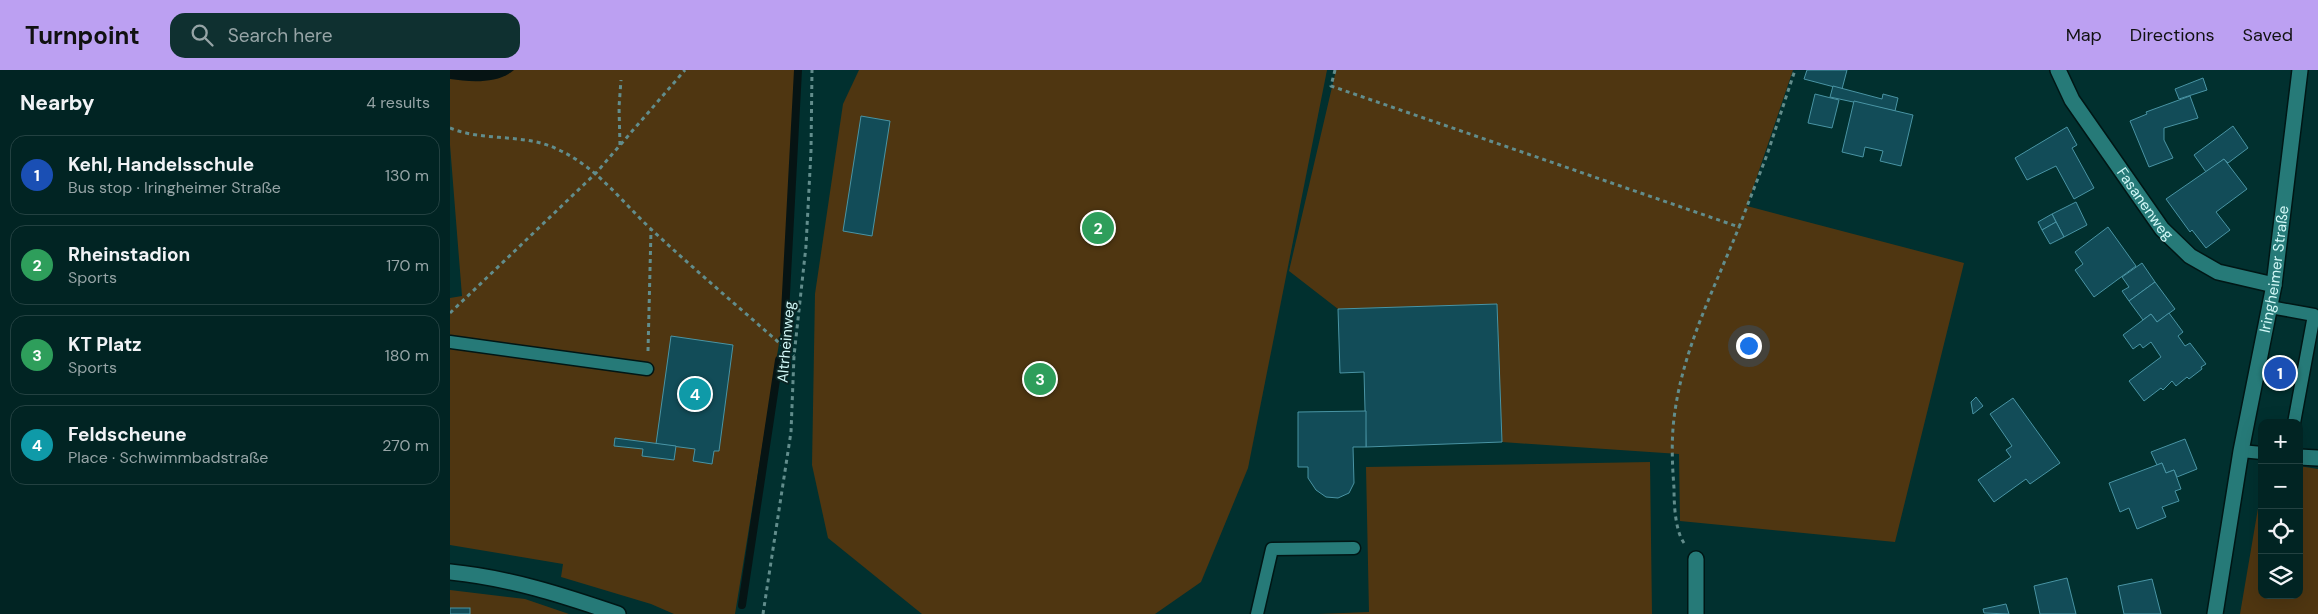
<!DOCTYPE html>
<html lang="en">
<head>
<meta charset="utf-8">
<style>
  :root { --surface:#012423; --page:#0f3030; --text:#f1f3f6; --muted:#96a4a6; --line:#234141; --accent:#bca0f2 }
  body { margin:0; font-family:"DM Sans",sans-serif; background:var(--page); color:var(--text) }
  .controls { position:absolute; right:15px; bottom:15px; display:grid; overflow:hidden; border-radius:10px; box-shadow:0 5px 20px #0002 }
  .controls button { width:45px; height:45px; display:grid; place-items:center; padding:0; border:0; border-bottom:1px solid var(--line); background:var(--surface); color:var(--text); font:25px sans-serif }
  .you { position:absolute; left:1298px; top:275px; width:18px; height:18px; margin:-12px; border:4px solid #fff; border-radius:50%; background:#1a73e8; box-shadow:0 0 0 8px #1a73e833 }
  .badge { display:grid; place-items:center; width:32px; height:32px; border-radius:50%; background:var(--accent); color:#fff; font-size:16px; font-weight:700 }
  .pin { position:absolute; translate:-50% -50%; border:2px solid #fff; box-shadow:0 1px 5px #0006 }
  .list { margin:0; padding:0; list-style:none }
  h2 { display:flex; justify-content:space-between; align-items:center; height:65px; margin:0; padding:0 20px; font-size:21px }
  h2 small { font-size:16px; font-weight:400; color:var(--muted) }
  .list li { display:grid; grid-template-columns:32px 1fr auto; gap:15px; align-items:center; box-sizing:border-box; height:80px; margin:0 10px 10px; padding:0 10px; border:1px solid var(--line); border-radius:15px }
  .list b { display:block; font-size:19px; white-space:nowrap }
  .list p { margin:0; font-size:16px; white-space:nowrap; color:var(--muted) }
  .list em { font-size:16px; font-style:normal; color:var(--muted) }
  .icon { flex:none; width:28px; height:28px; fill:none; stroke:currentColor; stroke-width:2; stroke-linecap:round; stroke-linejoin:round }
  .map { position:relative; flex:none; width:1868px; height:544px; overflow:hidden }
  header { display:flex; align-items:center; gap:30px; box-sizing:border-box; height:70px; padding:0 25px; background:var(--accent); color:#111 }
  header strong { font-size:24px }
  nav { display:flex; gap:28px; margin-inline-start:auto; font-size:18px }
  .search { width:350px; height:45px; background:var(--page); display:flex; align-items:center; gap:12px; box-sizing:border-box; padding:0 18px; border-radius:15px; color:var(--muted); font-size:19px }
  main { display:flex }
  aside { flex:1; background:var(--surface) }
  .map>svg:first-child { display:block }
  .green { fill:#4f3611 }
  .water { fill:#061414 }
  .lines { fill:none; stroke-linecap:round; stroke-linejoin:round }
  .stream { stroke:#061414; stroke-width:8 }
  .building { fill:#124c58; stroke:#4994a4 }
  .lane-casing { stroke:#001615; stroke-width:15 }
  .street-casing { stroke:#001615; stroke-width:18 }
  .path { stroke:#628d8c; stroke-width:3; stroke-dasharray:4 4; stroke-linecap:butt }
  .lane { stroke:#267a78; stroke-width:12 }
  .street { stroke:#267a78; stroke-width:15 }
  .labels { text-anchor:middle; stroke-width:4; stroke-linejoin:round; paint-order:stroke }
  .street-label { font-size:15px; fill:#d2f8f7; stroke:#0a2423 }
</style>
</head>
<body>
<header>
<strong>Turnpoint</strong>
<div class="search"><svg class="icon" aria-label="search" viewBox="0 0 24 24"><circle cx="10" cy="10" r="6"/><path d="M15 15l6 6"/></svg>Search here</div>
<nav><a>Map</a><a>Directions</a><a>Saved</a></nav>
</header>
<main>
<aside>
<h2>Nearby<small>4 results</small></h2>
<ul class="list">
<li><span class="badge" style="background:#1a4fb4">1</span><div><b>Kehl, Handelsschule</b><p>Bus stop · Iringheimer Straße</p></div><em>130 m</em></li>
<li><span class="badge" style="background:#2e9e5b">2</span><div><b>Rheinstadion</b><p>Sports</p></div><em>170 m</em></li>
<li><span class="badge" style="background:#2e9e5b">3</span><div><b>KT Platz</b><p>Sports</p></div><em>180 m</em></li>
<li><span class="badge" style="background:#0f9aa8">4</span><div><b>Feldscheune</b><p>Place · Schwimmbadstraße</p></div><em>270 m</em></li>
</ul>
</aside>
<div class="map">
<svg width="1868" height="544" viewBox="0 0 1868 544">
  <rect width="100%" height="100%" fill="#01302f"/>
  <g class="green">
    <path d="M 0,0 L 346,0 L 332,255 L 285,544 L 224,544 L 201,534 L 111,507 L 113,494 L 0,475 L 0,228 L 12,226 L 0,75 Z"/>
    <path d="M 409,0 L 877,0 L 798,398 L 751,512 L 705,544 L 472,544 L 378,468 L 362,395 L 365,224 L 393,34 Z"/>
    <path d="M 886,0 L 1343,0 L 1297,136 L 1514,193 L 1445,472 L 1230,451 L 1229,384 L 1052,372 L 1047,234 L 888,239 L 839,201 Z"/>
    <path d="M 1200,392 L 1202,544 L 868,544 L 919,542 L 916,397 Z"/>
    <path d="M 1849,396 L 1868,399 L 1868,544 L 1790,544 L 1812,415 L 1812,525 L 1849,525 Z"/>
    <path d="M 0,520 L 75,529 L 119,544 L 0,544 Z"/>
  </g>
  <path class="water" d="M 0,0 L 64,0 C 47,14 21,12 0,9 Z"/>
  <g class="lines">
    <g class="stream">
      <path d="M 334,261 L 348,0"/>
      <path d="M 292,535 L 329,290"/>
    </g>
  </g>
  <g class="building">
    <path d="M 1357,0 L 1397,0 L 1392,19 L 1354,9 Z"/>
    <path d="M 1753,8 L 1757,20 L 1729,29 L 1725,19 Z"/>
    <path d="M 1383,16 L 1432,29 L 1433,24 L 1448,28 L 1445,41 L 1380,27 Z"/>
    <path d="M 1365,24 L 1389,30 L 1382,58 L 1358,53 Z"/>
    <path d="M 1740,26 L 1748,48 L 1714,58 L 1714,70 L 1723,88 L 1699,97 L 1680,51 L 1697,44 L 1696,42 Z"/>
    <path d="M 1404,31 L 1463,45 L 1451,96 L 1430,91 L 1433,81 L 1415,77 L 1413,87 L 1392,82 Z"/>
    <path d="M 411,46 L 440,51 L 422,166 L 393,161 Z"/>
    <path d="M 1783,56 L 1798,78 L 1778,93 L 1774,89 L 1756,102 L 1744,85 Z"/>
    <path d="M 1617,57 L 1627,75 L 1622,78 L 1644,118 L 1624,129 L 1606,96 L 1577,110 L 1565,88 Z"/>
    <path d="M 1774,89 L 1797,119 L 1766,142 L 1780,160 L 1756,178 L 1742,160 L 1740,162 L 1716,129 Z"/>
    <path d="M 1626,132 L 1637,155 L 1614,167 L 1602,144 Z"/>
    <path d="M 1602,144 L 1606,152 L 1592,160 L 1588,152 Z"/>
    <path d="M 1606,152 L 1614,167 L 1600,174 L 1592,160 Z"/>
    <path d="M 1658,157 L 1686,196 L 1644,227 L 1625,200 L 1633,194 L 1625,182 Z"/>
    <path d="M 1692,193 L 1705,212 L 1679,231 L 1672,221 L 1679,217 L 1672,207 Z"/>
    <path d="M 1705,212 L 1725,239 L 1707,252 L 1701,244 L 1693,250 L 1679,231 Z"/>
    <path d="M 1047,234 L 1052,372 L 916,377 L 914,302 L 890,303 L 888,239 Z"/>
    <path d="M 1719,243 L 1733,262 L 1728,266 L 1735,276 L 1740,273 L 1756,294 L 1751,297 L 1752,299 L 1739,309 L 1737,307 L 1726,316 L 1722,311 L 1713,320 L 1711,318 L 1694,331 L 1679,311 L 1711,287 L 1701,272 L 1693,278 L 1690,274 L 1683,279 L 1673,265 L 1701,244 L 1707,252 Z"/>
    <path d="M 221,266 L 283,275 L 269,381 L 264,381 L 262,394 L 243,391 L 245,379 L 206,374 Z"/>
    <path d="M 1526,327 L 1533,336 L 1523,344 L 1521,332 Z"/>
    <path d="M 1563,328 L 1610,393 L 1580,414 L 1576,409 L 1544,432 L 1528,410 L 1561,387 L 1556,380 L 1562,376 L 1540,344 Z"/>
    <path d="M 916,341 L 916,377 L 903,377 L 904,413 L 899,423 L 888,428 L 876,427 L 866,420 L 858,408 L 858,397 L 848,397 L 848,342 Z"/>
    <path d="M 165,368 L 226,376 L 224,390 L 192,386 L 193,379 L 164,376 Z"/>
    <path d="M 1735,369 L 1747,399 L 1727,407 L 1724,400 L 1716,403 L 1712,393 L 1707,395 L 1701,382 Z"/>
    <path d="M 1712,393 L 1716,403 L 1724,400 L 1731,419 L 1725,421 L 1729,431 L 1712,437 L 1716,447 L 1687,459 L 1679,438 L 1670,442 L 1659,413 Z"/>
    <path d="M 1617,508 L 1626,544 L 1590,544 L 1584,516 Z"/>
    <path d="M 1702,509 L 1711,544 L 1674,544 L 1668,516 Z"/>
    <path d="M 1556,534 L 1559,544 L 1534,543 L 1533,539 Z"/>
    <rect x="0" y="538" width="20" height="6"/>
  </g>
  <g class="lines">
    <g class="lane-casing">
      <g id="lane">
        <path d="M 1820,237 L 1864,245 L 1844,353"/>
        <path d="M 0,272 L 197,299"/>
        <path d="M 1791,381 L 1812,383"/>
        <path d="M 807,544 L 822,479 L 904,478"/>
      </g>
    </g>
    <g class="street-casing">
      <g id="street">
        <path id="s1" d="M 1608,0 L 1622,30 L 1712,159 L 1740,186 L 1768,202 L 1824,215"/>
        <path d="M 1849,387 L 1868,388"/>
        <path d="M 1246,489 L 1246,544"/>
        <path d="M 0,502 C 60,508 112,525 168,544"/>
        <path id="s2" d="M 1765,544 L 1791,381 L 1824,215 L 1850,0"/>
      </g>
    </g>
    <g class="path">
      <path d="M 885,0 L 881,16 L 1289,157 L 1317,85 L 1345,0"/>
      <path d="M 0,58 C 34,72 74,63 107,79 C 147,97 171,131 202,160 C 248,203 297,244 344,286"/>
      <path d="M 170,75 L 169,37 L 171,10"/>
      <path d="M 0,243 L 146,103 L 235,0"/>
      <path d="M 198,281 L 201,160"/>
      <path d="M 1234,473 C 1225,460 1224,434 1224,418 C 1222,392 1221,367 1225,341 C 1234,277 1265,217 1289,157"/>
      <path d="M 313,544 L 341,362 L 344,286 L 356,176 L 361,81 L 362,0"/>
    </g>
    <use href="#lane" class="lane"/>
    <use href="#street" class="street"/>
  </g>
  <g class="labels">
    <g class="street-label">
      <text dy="5" stroke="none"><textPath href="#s1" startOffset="160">Fasanenweg</textPath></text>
      <text dy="5" stroke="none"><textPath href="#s2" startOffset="350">Iringheimer Straße</textPath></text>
      <text transform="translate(336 272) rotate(-85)" y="5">Altrheinweg</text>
    </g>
  </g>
</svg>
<div class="controls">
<button>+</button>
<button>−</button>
<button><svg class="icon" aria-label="locate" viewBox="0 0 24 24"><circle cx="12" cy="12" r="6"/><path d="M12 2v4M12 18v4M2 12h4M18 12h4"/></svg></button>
<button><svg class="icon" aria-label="layers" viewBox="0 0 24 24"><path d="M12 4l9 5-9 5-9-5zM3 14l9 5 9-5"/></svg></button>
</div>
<div class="you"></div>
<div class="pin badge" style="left:1830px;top:303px;background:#1a4fb4">1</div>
<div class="pin badge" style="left:648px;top:158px;background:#2e9e5b">2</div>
<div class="pin badge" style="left:590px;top:309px;background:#2e9e5b">3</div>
<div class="pin badge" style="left:245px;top:324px;background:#0f9aa8">4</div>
</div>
</main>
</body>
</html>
